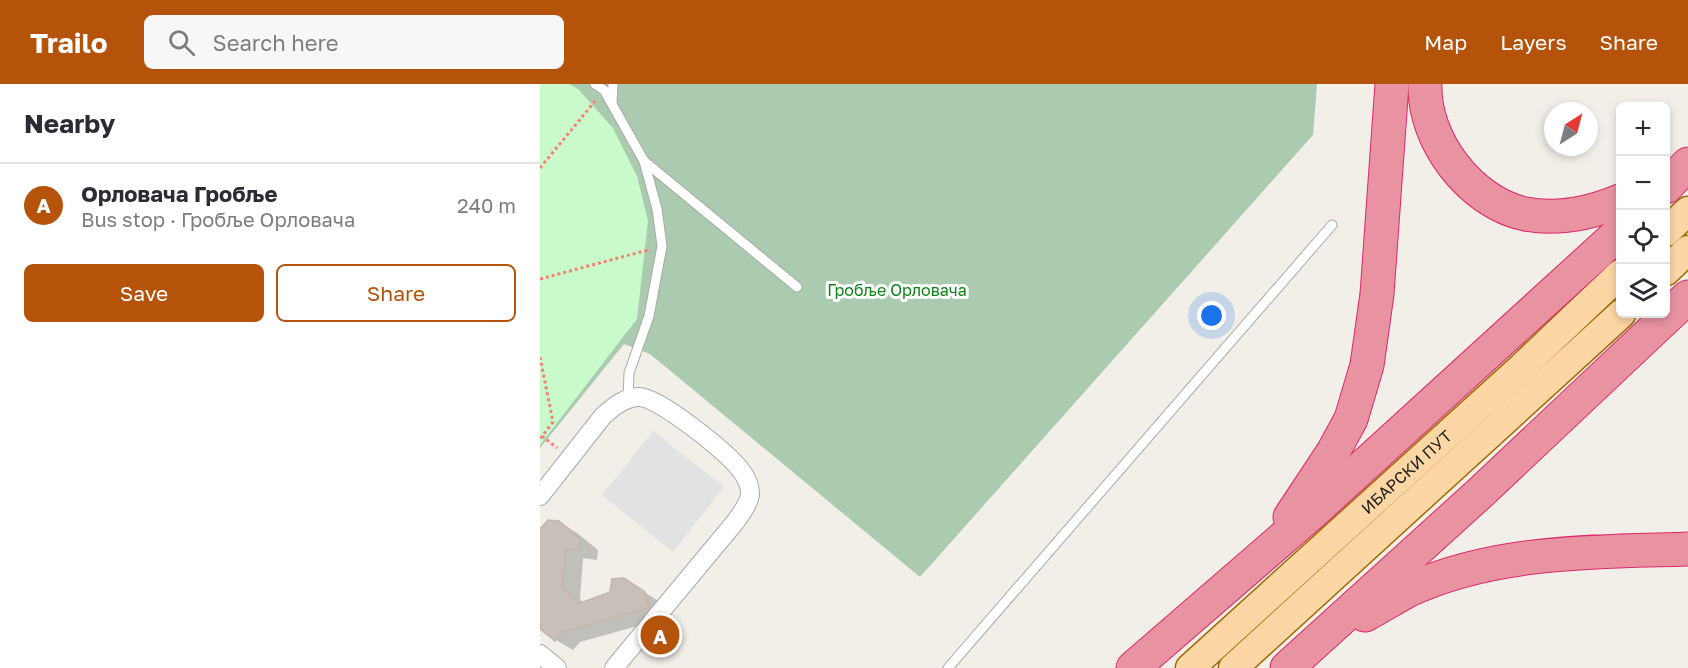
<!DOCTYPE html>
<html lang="en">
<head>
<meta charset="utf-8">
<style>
  :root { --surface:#fff; --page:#f7f7f7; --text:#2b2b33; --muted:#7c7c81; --line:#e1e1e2; --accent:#b45309 }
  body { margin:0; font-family:"Golos Text",sans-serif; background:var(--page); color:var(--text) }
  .controls { position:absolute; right:18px; top:18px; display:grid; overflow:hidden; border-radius:9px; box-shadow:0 3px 9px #0003 }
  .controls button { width:54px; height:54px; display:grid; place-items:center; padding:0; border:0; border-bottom:2px solid var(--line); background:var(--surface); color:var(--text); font:30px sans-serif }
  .compass { position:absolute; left:1004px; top:18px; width:54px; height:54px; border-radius:50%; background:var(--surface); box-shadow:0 3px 9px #0003; rotate:36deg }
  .you { position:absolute; left:672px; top:232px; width:21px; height:21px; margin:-15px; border:4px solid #fff; border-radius:50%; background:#1a73e8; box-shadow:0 0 0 9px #1a73e833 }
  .badge { display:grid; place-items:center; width:39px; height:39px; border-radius:50%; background:var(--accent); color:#fff; font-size:20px; font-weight:700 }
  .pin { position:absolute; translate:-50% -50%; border:3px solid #fff; box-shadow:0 2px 6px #0006 }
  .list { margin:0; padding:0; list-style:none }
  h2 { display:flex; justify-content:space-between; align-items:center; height:78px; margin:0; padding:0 24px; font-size:26px }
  h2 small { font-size:20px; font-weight:400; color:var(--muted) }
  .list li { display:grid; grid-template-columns:39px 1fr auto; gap:18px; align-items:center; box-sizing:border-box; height:84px; padding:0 24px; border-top:2px solid var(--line) }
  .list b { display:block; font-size:22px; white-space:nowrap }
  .list p { margin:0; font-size:20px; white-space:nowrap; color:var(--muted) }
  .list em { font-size:20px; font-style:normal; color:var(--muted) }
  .actions { display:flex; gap:12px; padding:18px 24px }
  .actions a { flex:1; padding:14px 0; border:2px solid var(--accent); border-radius:9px; text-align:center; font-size:21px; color:var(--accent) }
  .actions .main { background:var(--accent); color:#fff }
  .icon { flex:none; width:33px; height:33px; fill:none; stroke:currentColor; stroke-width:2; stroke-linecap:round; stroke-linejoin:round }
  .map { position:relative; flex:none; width:1148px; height:584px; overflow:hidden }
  header { display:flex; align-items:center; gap:36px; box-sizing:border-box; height:84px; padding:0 30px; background:var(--accent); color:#fff }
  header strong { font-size:28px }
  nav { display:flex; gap:33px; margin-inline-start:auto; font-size:21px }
  .search { width:420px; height:54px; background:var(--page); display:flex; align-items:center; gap:15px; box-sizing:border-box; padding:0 21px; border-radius:9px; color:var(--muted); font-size:22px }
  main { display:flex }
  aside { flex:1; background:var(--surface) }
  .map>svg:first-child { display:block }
  .cemetery { fill:#aacbaf }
  .park { fill:#c8facc }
  .parking { fill:#e2e2e2 }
  .shadow { fill:#0003 }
  .building { fill:#c7bfb8; stroke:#c4b6ab; stroke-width:1.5 }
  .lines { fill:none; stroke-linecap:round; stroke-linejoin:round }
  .service-casing { stroke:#a9a9a9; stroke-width:11 }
  .minor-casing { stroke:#a9a9a9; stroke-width:20 }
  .primary-casing { stroke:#a06b00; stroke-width:31 }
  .motorway-casing { stroke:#dc2a67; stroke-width:35 }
  .path { stroke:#fa8072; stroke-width:3; stroke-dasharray:3 3; stroke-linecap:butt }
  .service { stroke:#fff; stroke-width:9 }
  .minor { stroke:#fff; stroke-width:18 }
  .primary { stroke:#fcd6a4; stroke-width:28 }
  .motorway { stroke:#e892a2; stroke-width:33 }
  .labels { text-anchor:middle; stroke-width:6; stroke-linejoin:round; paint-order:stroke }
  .park-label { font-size:16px; fill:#0c8416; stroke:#fff }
  .street-label { font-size:16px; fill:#222; stroke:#fff }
</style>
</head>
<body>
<header>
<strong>Trailo</strong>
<div class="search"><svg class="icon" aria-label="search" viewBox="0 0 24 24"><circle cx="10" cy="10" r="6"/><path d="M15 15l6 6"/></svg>Search here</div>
<nav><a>Map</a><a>Layers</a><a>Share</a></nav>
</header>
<main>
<aside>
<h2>Nearby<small></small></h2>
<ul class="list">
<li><span class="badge">A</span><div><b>Орловача Гробље</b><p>Bus stop · Гробље Орловача</p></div><em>240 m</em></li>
</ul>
<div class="actions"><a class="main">Save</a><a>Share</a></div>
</aside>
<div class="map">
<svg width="1148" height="584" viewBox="0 0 1148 584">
  <rect width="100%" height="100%" fill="#f2efe9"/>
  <path class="cemetery" d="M 0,0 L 777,0 L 773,51 L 380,493 L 110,270 L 84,260 L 0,364 Z"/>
  <path class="park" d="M 0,0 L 29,0 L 38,5 L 73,44 L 97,92 L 108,137 L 97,235 L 0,361 Z"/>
  <path class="parking" d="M 113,347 L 184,403 L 133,468 L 62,411 Z"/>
  <path class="shadow" d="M 19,438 L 37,449 L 58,466 L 57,476 L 43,474 L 40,515 L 44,519 L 71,510 L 84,495 L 123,520 L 126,534 L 40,558 L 33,566 L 16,556 L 0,543 L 0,447 Z"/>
  <path class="building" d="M 8,436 L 19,437 L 40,455 L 39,466 L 26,465 L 22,503 L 38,520 L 70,508 L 72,495 L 84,494 L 105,508 L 109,524 L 22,548 L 15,557 L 0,545 L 0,445 Z"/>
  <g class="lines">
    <g class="service-casing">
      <g id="service">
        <path d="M 55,0 L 64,6 L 104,77 L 117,125 L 122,162 L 109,232 L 89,289 L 88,315"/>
        <path d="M 72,19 L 73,0"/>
        <path d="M 104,77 L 257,203"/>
        <path d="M 408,584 L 792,141"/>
      </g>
    </g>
    <g class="minor-casing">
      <g id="minor">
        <path d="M 0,412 L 63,332 C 73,323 85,313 99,313 C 119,313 185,367 199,384 C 204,390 210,400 210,409 C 210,418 201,430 196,437 L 74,584"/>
        <path d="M 0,570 L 17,584"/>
      </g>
    </g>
    <g class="primary-casing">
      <g id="primary">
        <path d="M 1126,148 L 1148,127"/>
        <path d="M 1126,187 L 1148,166"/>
        <path id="s1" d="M 650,584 L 982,283 L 1080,190"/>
        <path d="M 693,584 L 1081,230"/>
      </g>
    </g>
    <g class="motorway-casing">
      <g id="motorway">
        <path d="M 885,0 C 883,56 930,118 985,130 C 1017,136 1051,129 1080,117"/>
        <path d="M 1126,103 L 1148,80"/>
        <path d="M 750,433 L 793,368 L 811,335 L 827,281 L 837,210 L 852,0"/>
        <path d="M 825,531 C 840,523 854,514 869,506 C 955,466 1056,468 1148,465"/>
        <path d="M 593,584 L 773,428 L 1080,148"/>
        <path d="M 747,584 L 940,409 L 1148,213"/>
      </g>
    </g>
    <g class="path">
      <path d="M 0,84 L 56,16"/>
      <path d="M 0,195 L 108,166"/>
      <path d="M 0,273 L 13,338 L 0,355"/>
      <path d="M 2,352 L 17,364"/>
    </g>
    <use href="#service" class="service"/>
    <use href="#minor" class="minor"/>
    <use href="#primary" class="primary"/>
    <use href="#motorway" class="motorway"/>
  </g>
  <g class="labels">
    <g class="park-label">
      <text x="357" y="212">Гробље Орловача</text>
    </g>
    <g class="street-label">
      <text dy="6" stroke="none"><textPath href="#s1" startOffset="292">ИБАРСКИ ПУТ</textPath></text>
    </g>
  </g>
</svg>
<div class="controls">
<button>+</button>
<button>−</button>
<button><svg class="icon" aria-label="locate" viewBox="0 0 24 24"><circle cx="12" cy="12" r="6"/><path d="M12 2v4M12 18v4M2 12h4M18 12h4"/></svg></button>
<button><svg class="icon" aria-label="layers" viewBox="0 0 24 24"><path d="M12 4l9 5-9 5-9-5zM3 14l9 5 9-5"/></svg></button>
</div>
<svg class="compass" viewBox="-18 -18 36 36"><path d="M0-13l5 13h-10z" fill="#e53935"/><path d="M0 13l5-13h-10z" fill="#7c7c81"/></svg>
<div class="you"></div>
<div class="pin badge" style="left:120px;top:551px">A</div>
</div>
</main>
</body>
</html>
